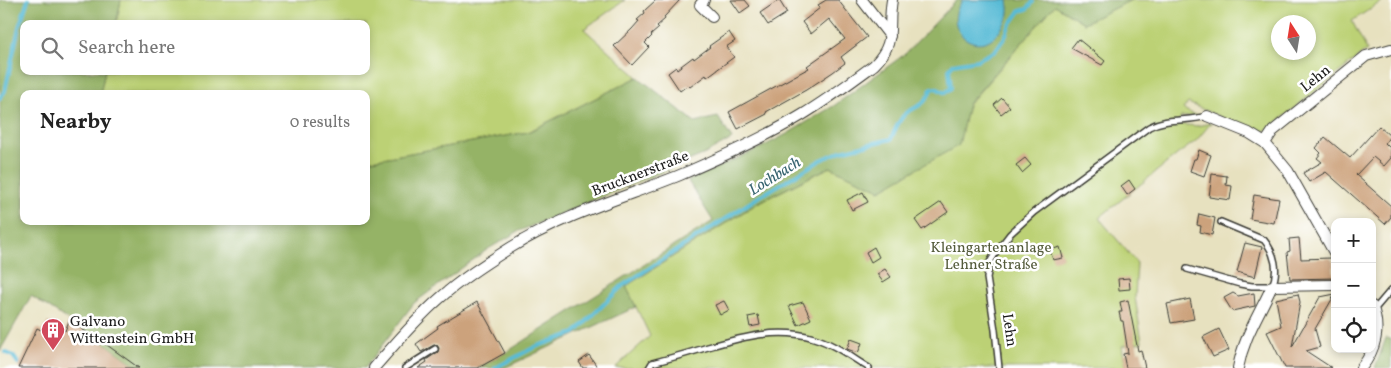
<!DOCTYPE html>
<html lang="en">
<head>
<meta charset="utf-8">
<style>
  :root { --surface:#fff; --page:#f2f2f2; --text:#222; --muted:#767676; --line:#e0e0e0 }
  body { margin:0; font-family:Vollkorn,serif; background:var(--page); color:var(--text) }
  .controls { position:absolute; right:15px; bottom:15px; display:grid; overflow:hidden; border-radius:10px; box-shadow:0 2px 8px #0003 }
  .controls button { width:45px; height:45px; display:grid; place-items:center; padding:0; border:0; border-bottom:1px solid var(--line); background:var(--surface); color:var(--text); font:25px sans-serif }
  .compass { position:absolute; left:1271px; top:15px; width:45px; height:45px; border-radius:50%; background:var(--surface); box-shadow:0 2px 8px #0003; rotate:348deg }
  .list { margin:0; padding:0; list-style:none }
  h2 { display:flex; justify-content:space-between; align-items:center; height:65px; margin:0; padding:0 20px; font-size:21px }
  h2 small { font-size:16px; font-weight:400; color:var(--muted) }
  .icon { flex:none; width:28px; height:28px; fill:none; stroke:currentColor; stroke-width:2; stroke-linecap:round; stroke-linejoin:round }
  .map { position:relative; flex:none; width:1391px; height:368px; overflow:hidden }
  .search { position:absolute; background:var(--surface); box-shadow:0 2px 8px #0003; left:20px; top:20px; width:350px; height:55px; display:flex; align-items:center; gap:12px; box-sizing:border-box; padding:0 18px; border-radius:10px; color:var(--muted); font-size:19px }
  .panel { position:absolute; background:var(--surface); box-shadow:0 2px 8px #0003; left:20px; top:90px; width:350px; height:135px; border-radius:10px }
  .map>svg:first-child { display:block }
  .green { fill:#bcd175; stroke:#6c7648; fill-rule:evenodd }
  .forest { fill:#95b366; stroke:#586841 }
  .water { fill:#58bbd6; stroke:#3a6c79 }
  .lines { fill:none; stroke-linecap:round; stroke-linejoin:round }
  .stream { stroke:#58bbd6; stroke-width:4 }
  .building { fill:#cca27b }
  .service-casing { stroke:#3a3a34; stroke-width:8 }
  .minor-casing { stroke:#3a3a34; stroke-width:12 }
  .service { stroke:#fff; stroke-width:5 }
  .minor { stroke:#fff; stroke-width:10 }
  .labels { text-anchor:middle; stroke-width:5; stroke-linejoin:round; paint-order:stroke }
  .street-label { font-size:15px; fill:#1c1c1c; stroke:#fff }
  .park-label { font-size:15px; fill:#545b3b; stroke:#fff }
  .poi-label { font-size:15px; fill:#1c1c1c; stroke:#fff; text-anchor:start }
  .water-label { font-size:16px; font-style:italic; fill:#376470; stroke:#fff }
</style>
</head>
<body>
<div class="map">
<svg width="1391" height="368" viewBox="0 0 1391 368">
  <rect width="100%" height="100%" fill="#fff"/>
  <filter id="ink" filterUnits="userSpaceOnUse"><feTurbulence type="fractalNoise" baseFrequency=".02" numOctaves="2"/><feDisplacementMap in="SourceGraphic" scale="10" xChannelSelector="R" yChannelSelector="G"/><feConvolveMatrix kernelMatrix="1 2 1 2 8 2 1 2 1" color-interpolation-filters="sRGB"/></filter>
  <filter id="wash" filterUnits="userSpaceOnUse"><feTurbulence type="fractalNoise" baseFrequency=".0096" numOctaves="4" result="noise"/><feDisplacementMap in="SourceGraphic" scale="20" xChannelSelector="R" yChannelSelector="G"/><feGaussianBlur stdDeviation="1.12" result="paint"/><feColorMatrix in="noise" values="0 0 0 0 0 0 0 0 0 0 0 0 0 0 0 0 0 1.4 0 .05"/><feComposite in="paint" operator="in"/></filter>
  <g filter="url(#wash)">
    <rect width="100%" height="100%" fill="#e7e1bf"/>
    <g class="green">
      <path d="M 121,0 L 625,0 L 584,29 L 638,77 L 528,132 L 366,161 L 366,94 L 100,94 L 105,71 L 366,71 L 366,24 L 116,24 Z"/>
      <path d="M 1131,0 L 1384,0 L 1352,21 L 1367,50 L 1267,130 L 1259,132 L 1253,131 L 1188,103 L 1183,109 L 1197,116 L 1181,117 L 1178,124 L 1197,126 L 1211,123 L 1196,141 L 1178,154 L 1099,218 L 1137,263 L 1135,297 L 1142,342 L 1122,346 L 1126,368 L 615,368 L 650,336 L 626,286 L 758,203 L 830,167 L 880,190 L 958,145 L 968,105 L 1055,5 L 1084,23 ZM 1278,22 L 1308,22 L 1308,52 L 1278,52 Z"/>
    </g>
    <g class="forest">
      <path d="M 0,0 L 121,0 L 116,24 L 24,24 L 24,71 L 105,71 L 100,94 L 24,94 L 24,221 L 366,221 L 366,161 L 528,132 L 638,77 L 695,122 L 718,117 L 732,139 L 705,154 L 519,231 L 488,249 L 414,303 L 365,368 L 139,368 L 107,345 L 31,296 L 0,351 Z"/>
      <path d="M 957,0 L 1131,0 L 1084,23 L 1055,5 L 968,104 L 959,145 L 880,190 L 830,167 L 759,202 L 626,286 L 636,307 L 504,368 L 478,368 L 505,353 L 713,221 L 688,181 L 762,147 L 787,134 L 835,105 L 905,54 Z"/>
      <path d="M 1386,338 L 1391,339 L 1391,368 L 1375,368 Z"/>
    </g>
    <path class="water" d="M 963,0 L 1008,0 C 1010,14 1010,14 1003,26 C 981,64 938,30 963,0 Z"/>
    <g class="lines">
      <g class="stream">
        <path d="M 0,98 L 5,91 L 19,27 L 28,0"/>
        <path d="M 5,352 L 13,356 L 18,363"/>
        <path d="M 495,368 L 535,347 L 575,333 L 622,286 L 757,198 L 821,160 L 841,151 L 891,139 C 895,130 898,121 905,114 C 917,105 926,106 931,89 L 936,88 L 945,93 L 951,88 L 949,69 L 953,64 L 977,60 L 995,51 L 1005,37 L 1009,26 L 1020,11 L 1027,9 L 1033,2"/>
      </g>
    </g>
    <g id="blocks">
      <g class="building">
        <path d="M 656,0 L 680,0 L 664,17 L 665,19 L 657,26 L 659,28 L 651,35 L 652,36 L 645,43 L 649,47 L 632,65 L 614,46 L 632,29 L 639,21 L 637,20 L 645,13 L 644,11 Z"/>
        <path d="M 731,0 L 745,0 L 750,6 L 740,13 Z"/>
        <path d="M 779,0 L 787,13 L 768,25 L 760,13 Z"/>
        <path d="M 826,0 L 838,0 L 867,37 L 841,57 L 845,63 L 833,72 L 806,90 L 766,112 L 767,114 L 738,129 L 729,112 L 809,68 L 807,66 L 845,39 L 829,19 L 811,34 L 802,22 L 820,8 L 818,5 Z"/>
        <path d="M 729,32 L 735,41 L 726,47 L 734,57 L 707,77 L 706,75 L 690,87 L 688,85 L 680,91 L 668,73 L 676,67 L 677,69 L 693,57 L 694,59 L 710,47 L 709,46 Z"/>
        <path d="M 1078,39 L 1105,61 L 1102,65 L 1071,48 Z"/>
        <path d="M 1002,98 L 1010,107 L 1001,114 L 994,105 Z"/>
        <path d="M 1379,126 L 1390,136 L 1385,143 L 1391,149 L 1391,158 L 1384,166 L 1373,157 L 1356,175 L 1391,206 L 1391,217 L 1385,224 L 1326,172 L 1309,182 L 1303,173 L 1322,162 L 1317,158 L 1321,153 L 1316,148 L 1325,137 L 1350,158 Z"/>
        <path d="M 1199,150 L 1211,155 L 1204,176 L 1190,171 L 1194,159 L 1196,159 Z"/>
        <path d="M 1025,158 L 1031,165 L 1022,173 L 1016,165 Z"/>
        <path d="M 1212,174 L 1227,176 L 1226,185 L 1232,186 L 1230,200 L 1209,197 Z"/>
        <path d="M 1129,180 L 1135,189 L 1127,195 L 1121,186 Z"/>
        <path d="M 863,192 L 868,202 L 852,210 L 847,200 Z"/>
        <path d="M 1254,195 L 1279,199 L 1274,223 L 1250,219 Z"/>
        <path d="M 941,202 L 948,212 L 922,230 L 915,220 Z"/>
        <path d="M 1199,214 L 1215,218 L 1212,235 L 1200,232 L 1201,226 L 1197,225 Z"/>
        <path d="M 1299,238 L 1301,259 L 1330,258 L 1333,261 L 1334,278 L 1290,279 L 1287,252 L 1290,251 L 1289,239 Z"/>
        <path d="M 1245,243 L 1262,247 L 1255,277 L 1237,272 Z"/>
        <path d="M 874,247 L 879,257 L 871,262 L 866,252 Z"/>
        <path d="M 1060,247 L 1063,258 L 1053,260 L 1050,250 Z"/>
        <path d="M 885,269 L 891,277 L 883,282 L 877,274 Z"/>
        <path d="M 1129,278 L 1130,289 L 1119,290 L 1118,279 Z"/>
        <path d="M 1233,293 L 1238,296 L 1254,293 L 1255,306 L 1232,311 L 1224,298 Z"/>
        <path d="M 1298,294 L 1300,302 L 1292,347 L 1320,297 L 1335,294 L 1315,329 L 1320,347 L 1306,351 L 1332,368 L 1285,368 L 1267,332 L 1281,326 L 1276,299 Z"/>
        <path d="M 1190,299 L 1194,319 L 1171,323 L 1167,304 Z"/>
        <path d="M 1128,300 L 1138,351 L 1141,350 L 1145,368 L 1126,368 L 1123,354 L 1128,353 L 1123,321 L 1121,321 L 1119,312 L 1122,312 L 1120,302 Z"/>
        <path d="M 724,301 L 729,310 L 720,315 L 715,305 Z"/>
        <path d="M 477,302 L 505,353 L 478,368 L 418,368 L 427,362 L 426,360 L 438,352 L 439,348 L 437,345 L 434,345 L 421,352 L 416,344 L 438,328 L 437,326 Z"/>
        <path d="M 803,302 L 811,319 L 798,325 L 789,306 Z"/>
        <path d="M 758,315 L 760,325 L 750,327 L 748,317 Z"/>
        <path d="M 69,321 L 107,345 L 139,368 L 18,368 L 37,328 L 43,331 L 48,322 L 65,331 Z"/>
        <path d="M 1219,329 L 1229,350 L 1213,357 L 1203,337 Z"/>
        <path d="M 851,339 L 862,343 L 858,353 L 847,349 Z"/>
        <path d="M 589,355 L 598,368 L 583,368 L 579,362 Z"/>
      </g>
    </g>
  </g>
  <g filter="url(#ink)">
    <use href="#blocks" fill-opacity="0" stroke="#3a3a34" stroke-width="1"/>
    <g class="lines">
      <g class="service-casing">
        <g id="service">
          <path d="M 1187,269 L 1240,284 L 1252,286 L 1272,286 C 1279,271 1275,253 1264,240 L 1221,222"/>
          <path d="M 1374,310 L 1391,290"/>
          <path d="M 405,368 L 435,349"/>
          <path d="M 649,368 L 652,363 C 671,358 689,353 708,347 C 743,337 779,327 814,338 C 834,344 851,357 869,368"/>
          <path d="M 999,368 L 995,330 L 987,278 L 990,262 L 997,251 L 1010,234 L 1034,212 L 1149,127 C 1168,117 1187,122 1207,116"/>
        </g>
      </g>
      <g class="minor-casing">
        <g id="minor">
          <path d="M 704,0 L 700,5 L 712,17"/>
          <path d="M 862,0 L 890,36"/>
          <path d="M 1207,116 L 1249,133 L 1265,143 L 1288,171 L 1335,254"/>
          <path d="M 1265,143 L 1273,131 L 1366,56 L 1391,49"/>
          <path d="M 374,368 C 395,344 415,320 439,299 C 460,280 485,264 510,248 C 563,215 623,198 680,175 C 722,157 764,138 802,115 C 827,100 851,82 874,65 C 897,42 887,29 892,0"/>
          <path d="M 1238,368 C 1244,336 1259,315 1272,286 L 1335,285"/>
          <path d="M 1361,368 C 1376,350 1381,328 1372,306"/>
        </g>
      </g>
      <use href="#service" class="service"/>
      <use href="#minor" class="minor"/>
    </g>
  </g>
  <defs>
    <g id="building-pin" transform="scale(1.25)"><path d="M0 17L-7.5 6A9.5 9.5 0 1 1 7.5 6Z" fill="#d1495b" stroke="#fff"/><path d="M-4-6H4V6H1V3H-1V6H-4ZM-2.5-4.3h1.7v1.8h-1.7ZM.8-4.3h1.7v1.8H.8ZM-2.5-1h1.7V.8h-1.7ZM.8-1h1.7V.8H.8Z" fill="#fff"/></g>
  </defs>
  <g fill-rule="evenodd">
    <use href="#building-pin" x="53" y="330"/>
  </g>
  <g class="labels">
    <g class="street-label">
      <text transform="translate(1315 78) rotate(-39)" y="5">Lehn</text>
      <text transform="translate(640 173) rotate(-21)" y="5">Brucknerstraße</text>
      <text transform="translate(1010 330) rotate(82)" y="5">Lehn</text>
    </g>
    <g class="park-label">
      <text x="991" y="252">Kleingartenanlage<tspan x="991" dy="17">Lehner Straße</tspan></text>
    </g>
    <g class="poi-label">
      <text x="70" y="326">Galvano<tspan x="70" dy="17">Wittenstein GmbH</tspan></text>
    </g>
    <g class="water-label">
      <text transform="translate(774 175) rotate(-32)" y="6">Lochbach</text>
    </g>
  </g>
</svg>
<div class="controls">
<button>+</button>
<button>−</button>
<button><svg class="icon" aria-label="locate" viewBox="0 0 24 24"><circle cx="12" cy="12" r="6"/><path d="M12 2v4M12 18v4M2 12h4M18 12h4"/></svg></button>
</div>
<svg class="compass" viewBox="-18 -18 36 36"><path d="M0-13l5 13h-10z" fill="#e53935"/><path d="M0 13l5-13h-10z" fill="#767676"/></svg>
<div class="search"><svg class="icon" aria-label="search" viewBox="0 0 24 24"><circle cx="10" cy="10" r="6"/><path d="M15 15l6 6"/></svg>Search here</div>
<section class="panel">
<h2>Nearby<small>0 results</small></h2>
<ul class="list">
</ul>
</section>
</div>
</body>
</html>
